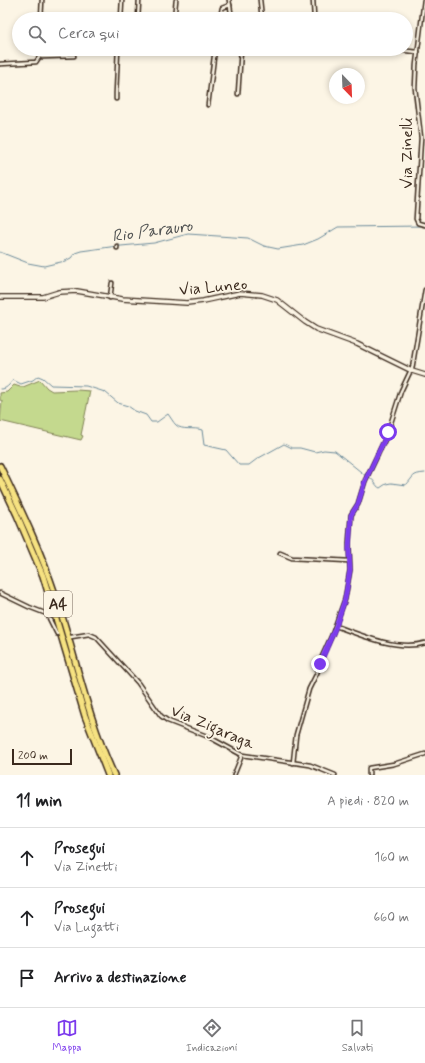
<!DOCTYPE html>
<html lang="it">
<head>
<meta charset="utf-8">
<style>
  :root { --surface:#fff; --page:#f2f2f2; --text:#202124; --muted:#757577; --line:#e0e0e0; --accent:#7c3aed }
  body { margin:0; font-family:Mynerve,sans-serif; background:var(--page); color:var(--text) }
  .compass { position:absolute; left:329px; top:68px; width:36px; height:36px; border-radius:50%; background:var(--surface); box-shadow:0 2px 6px #0003; rotate:157deg }
  .scale { position:absolute; left:12px; bottom:10px; width:60px; box-sizing:border-box; padding-left:4px; border:2px solid #3b2a1e; border-top:0; font-size:11px; line-height:14px; white-space:nowrap; color:#3b2a1e; -webkit-text-stroke:3px #fcf5e5; paint-order:stroke }
  .stop { position:absolute; width:12px; height:12px; margin:-9px; border:3px solid #7c3aed; border-radius:50%; background:#fff }
  .stop.end { background:#7c3aed; border-color:#fff; box-shadow:0 1px 4px #0008 }
  .list { margin:0; padding:0; list-style:none }
  h2 { display:flex; justify-content:space-between; align-items:center; height:52px; margin:0; padding:0 16px; font-size:17px }
  h2 small { font-size:13px; font-weight:400; color:var(--muted) }
  .list li { display:grid; grid-template-columns:26px 1fr auto; gap:12px; align-items:center; box-sizing:border-box; height:60px; padding:0 16px; border-top:1px solid var(--line) }
  .list b { display:block; font-size:15px; white-space:nowrap }
  .list p { margin:0; font-size:13px; white-space:nowrap; color:var(--muted) }
  .list em { font-size:13px; font-style:normal; color:var(--muted) }
  .icon { flex:none; width:22px; height:22px; fill:none; stroke:currentColor; stroke-width:2; stroke-linecap:round; stroke-linejoin:round }
  .map { position:relative; flex:none; width:425px; height:775px; overflow:hidden }
  .search { position:absolute; background:var(--surface); box-shadow:0 2px 6px #0003; left:12px; right:12px; top:12px; height:44px; display:flex; align-items:center; gap:10px; box-sizing:border-box; padding:0 14px; border-radius:22px; color:var(--muted); font-size:15px }
  .sheet { height:232px; background:var(--surface) }
  nav { display:flex; justify-content:space-around; align-items:center; box-sizing:border-box; height:56px; border-top:1px solid var(--line); background:var(--surface); font-size:11px; color:var(--muted) }
  nav a { display:grid; justify-items:center; gap:2px }
  nav .on { color:var(--accent) }
  .map>svg:first-child { display:block }
  .green { fill:#c4d98e; stroke:#808256 }
  .lines { fill:none; stroke-linecap:round; stroke-linejoin:round }
  .stream { stroke:#6c8b9b; stroke-width:1 }
  .street-casing { stroke:#3b2a1e; stroke-width:5.5 }
  .secondary-casing { stroke:#3b2a1e; stroke-width:6 }
  .highway-casing { stroke:#3b2a1e; stroke-width:8 }
  .street { stroke:#fcf5e5; stroke-width:2.5 }
  .secondary { stroke:#fcf5e5; stroke-width:3.5 }
  .highway { stroke:#f6e281; stroke-width:5 }
  .route { stroke:#7c3aed; stroke-width:5 }
  .labels { text-anchor:middle; stroke-width:3.5; stroke-linejoin:round; paint-order:stroke }
  .shield { fill:#fcf5e5; stroke:#75675a; stroke-width:1 }
  .shield-label { font-size:15px; font-weight:bold; fill:#3b2a1e }
  .street-label { font-size:16px; fill:#3b2a1e; stroke:#fcf5e5 }
  .water-label { font-size:17px; font-style:italic; fill:#505252; stroke:#fcf5e5 }
</style>
</head>
<body>
<div class="map">
<svg width="425" height="775" viewBox="0 0 425 775">
  <rect width="100%" height="100%" fill="#fcf5e5"/>
  <filter id="ink" filterUnits="userSpaceOnUse"><feTurbulence type="fractalNoise" baseFrequency=".025" numOctaves="2"/><feDisplacementMap in="SourceGraphic" scale="8" xChannelSelector="R" yChannelSelector="G"/><feConvolveMatrix kernelMatrix="1 2 1 2 8 2 1 2 1" color-interpolation-filters="sRGB"/></filter>
  <g filter="url(#ink)">
    <path class="green" d="M 40,380 L 47,388 L 52,391 L 77,390 L 90,391 L 81,435 L 83,436 L 81,440 L 0,421 L 2,401 L 0,400 L 0,393 L 7,392 L 14,385 L 20,387 L 23,387 Z"/>
    <g class="lines">
      <g class="stream">
        <path d="M 0,252 L 28,263 L 44,266 L 65,261 L 71,258 L 75,253 L 81,251 L 110,247 L 154,243 L 188,234 L 248,238 L 264,246 L 278,249 L 303,245 L 318,239 L 338,227 L 425,226"/>
        <path d="M 0,389 C 6,390 10,384 13,380 L 21,384 L 33,380 L 38,376 L 43,378 L 51,385 L 86,386 L 105,392 L 118,403 L 128,406 L 135,411 L 146,415 L 151,422 L 157,422 L 168,414 C 171,418 173,422 176,425 C 182,431 194,427 202,430 L 204,445 L 226,450 L 239,465 L 249,465 L 257,459 L 284,444 L 292,448 L 300,448 L 315,452 L 324,450 L 335,451 L 366,476"/>
        <path d="M 369,477 C 375,480 375,486 380,488 L 386,484 L 391,483 L 406,485 C 414,477 411,474 425,473"/>
      </g>
      <g class="street-casing">
        <g id="street">
          <path d="M 229,0 L 232,19"/>
          <path d="M 260,0 L 262,19"/>
          <path d="M 313,0 L 314,17"/>
          <path d="M 424,0 L 416,65 L 415,88 L 421,138 L 416,219 L 418,223 L 425,225"/>
          <path d="M 41,19 L 42,0"/>
          <path d="M 121,19 L 122,0"/>
          <path d="M 138,19 L 139,0"/>
          <path d="M 174,19 L 176,0"/>
          <path d="M 220,19 L 222,8 L 230,5"/>
          <path d="M 39,49 L 39,54 L 42,57 L 74,56"/>
          <path d="M 136,49 L 155,49 L 170,51 L 171,49"/>
          <path d="M 397,50 L 418,52"/>
          <path d="M 0,64 L 36,62 L 40,56"/>
          <path d="M 238,94 L 241,49"/>
          <path d="M 116,99 L 116,93 L 118,49"/>
          <path d="M 208,105 L 215,49"/>
          <path d="M 117,248 L 117,246"/>
          <path d="M 110,298 L 112,283"/>
          <path d="M 412,369 L 425,290"/>
          <path d="M 280,553 L 292,558 L 349,561"/>
          <path d="M 0,593 L 29,607 L 47,614 L 57,634"/>
          <path d="M 336,626 C 362,636 398,651 425,643"/>
          <path d="M 71,637 L 89,634 L 96,637 L 138,683 L 161,716 L 168,721 L 209,737 L 242,755 L 310,765 L 335,775"/>
          <path d="M 293,763 L 296,735 L 309,689 L 317,673 L 322,657 L 332,635 L 345,599 L 350,570 L 349,543 L 351,515 L 358,504 L 365,481 L 387,435 L 401,391 L 410,372"/>
          <path d="M 234,775 L 242,755"/>
          <path d="M 369,775 L 369,768 L 394,764 L 425,754"/>
        </g>
      </g>
      <g class="secondary-casing">
        <g id="secondary">
          <path d="M 0,297 L 43,297 L 59,292 L 77,291 L 122,299 L 187,303 L 203,301 L 240,293 L 262,295 L 277,300 L 305,322 L 316,329 L 357,344 L 410,370"/>
          <path d="M 412,371 L 425,375"/>
        </g>
      </g>
      <g class="highway-casing">
        <g id="highway">
          <path d="M 0,466 C 20,508 40,549 55,594 C 75,654 87,717 114,775"/>
          <path d="M 0,479 L 17,515 L 43,576 L 58,625 L 85,716 L 108,775"/>
        </g>
      </g>
      <use href="#street" class="street"/>
      <use href="#secondary" class="secondary"/>
      <use href="#highway" class="highway"/>
    </g>
  </g>
  <g class="lines" filter="url(#ink)">
    <path class="route" d="M 320,664 L 336,626 L 345,599 L 350,570 L 349,550 L 351,515 L 358,504 L 365,481 L 388,432"/>
  </g>
  <g class="labels">
    <rect class="shield" x="44" y="591" width="28" height="26" rx="3"/>
    <g class="shield-label">
      <text x="58" y="609">A4</text>
    </g>
    <g class="street-label">
      <text transform="translate(406 153) rotate(-90)" y="6">Via Zinelli</text>
      <text transform="translate(213 286) rotate(-5)" y="6">Via Luneo</text>
      <text transform="translate(213 726) rotate(23)" y="6">Via Zigaraga</text>
    </g>
    <g class="water-label">
      <text transform="translate(152 230) rotate(-8)" y="6">Rio Parauro</text>
    </g>
  </g>
</svg>
<svg class="compass" viewBox="-18 -18 36 36"><path d="M0-13l5 13h-10z" fill="#e53935"/><path d="M0 13l5-13h-10z" fill="#757577"/></svg>
<div class="scale">200 m</div>
<div class="stop" style="left:388px;top:432px"></div>
<div class="stop end" style="left:320px;top:664px"></div>
<div class="search"><svg class="icon" aria-label="search" viewBox="0 0 24 24"><circle cx="10" cy="10" r="6"/><path d="M15 15l6 6"/></svg>Cerca qui</div>
</div>
<section class="sheet">
<h2>11 min<small>A piedi · 820 m</small></h2>
<ul class="list">
<li><svg class="icon" aria-label="ahead" viewBox="0 0 24 24"><path d="M12 20V5M6 11l6-6 6 6"/></svg><div><b>Prosegui</b><p>Via Zinetti</p></div><em>160 m</em></li>
<li><svg class="icon" aria-label="ahead" viewBox="0 0 24 24"><path d="M12 20V5M6 11l6-6 6 6"/></svg><div><b>Prosegui</b><p>Via Lugatti</p></div><em>660 m</em></li>
<li><svg class="icon" aria-label="arrive" viewBox="0 0 24 24"><path d="M6 21V4h12l-3 4 3 4H6"/></svg><div><b>Arrivo a destinazione</b></div></li>
</ul>
</section>
<nav>
<a class="on"><svg class="icon" aria-label="map" viewBox="0 0 24 24"><path d="M3 6l6-2 6 2 6-2v14l-6 2-6-2-6 2zM9 4v14M15 6v14"/></svg>Mappa</a>
<a><svg class="icon" aria-label="directions" viewBox="0 0 24 24"><path d="M12 3l9 9-9 9-9-9zM9 14v-3h6M13 9l2 2-2 2"/></svg>Indicazioni</a>
<a><svg class="icon" aria-label="saved" viewBox="0 0 24 24"><path d="M7 4h10v16l-5-4-5 4z"/></svg>Salvati</a>
</nav>
</body>
</html>
